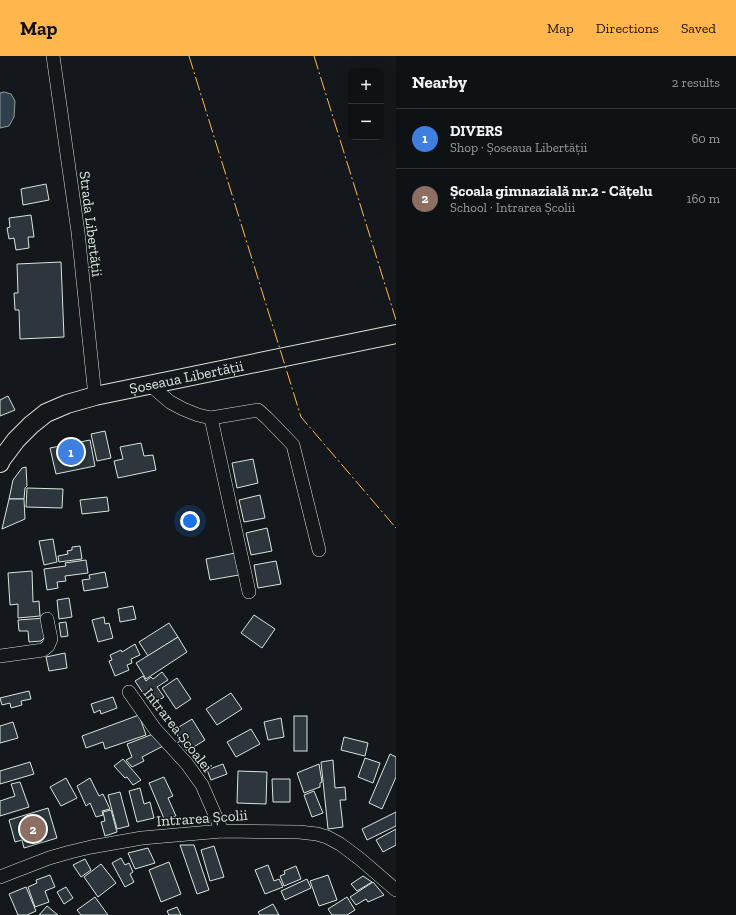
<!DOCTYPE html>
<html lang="en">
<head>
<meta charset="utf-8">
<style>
  :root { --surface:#0f1215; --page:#181b1e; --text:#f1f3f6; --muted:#9b9ea0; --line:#2f3234; --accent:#ffb74d }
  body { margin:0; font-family:"Zilla Slab",serif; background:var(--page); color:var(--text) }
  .controls { position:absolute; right:12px; top:12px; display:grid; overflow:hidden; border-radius:6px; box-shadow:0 4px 16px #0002 }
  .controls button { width:36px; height:36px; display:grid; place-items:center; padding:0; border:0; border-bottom:1px solid var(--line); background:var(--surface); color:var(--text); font:20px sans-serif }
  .you { position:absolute; left:190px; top:465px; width:14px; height:14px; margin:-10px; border:3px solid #fff; border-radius:50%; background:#1a73e8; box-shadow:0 0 0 6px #1a73e833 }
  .badge { display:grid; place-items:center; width:26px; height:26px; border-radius:50%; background:var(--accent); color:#fff; font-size:13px; font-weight:700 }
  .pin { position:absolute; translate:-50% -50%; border:2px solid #fff; box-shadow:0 1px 4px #0006 }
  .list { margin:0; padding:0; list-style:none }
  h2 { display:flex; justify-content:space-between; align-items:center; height:52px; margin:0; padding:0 16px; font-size:17px }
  h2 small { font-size:13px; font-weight:400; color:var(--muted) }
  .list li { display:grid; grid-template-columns:26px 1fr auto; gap:12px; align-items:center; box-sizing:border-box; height:60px; padding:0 16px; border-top:1px solid var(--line) }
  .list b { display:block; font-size:15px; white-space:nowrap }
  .list p { margin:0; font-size:13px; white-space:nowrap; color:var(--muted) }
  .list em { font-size:13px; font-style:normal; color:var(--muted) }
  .map { position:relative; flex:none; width:396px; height:859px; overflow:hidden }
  header { display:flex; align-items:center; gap:24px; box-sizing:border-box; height:56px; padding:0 20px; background:var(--accent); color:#111 }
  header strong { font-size:19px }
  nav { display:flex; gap:22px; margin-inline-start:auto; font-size:14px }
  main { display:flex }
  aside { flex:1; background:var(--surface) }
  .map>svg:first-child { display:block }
  .water { fill:#2f3f4d; stroke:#939e99 }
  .building { fill:#2c363c; stroke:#d8e6dc }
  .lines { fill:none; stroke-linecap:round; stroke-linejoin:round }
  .street-casing { stroke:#d8e6dc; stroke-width:14 }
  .secondary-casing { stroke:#d8e6dc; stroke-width:20 }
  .street { stroke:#14181c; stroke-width:13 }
  .secondary { stroke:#14181c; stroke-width:18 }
  .power { stroke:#ffb74d; stroke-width:1; stroke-dasharray:14 3 2 3; stroke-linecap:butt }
  .labels { text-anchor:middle; stroke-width:3; stroke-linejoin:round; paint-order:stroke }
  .street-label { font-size:15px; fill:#d8e6dc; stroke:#14181c }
</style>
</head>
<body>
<header>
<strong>Map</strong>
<nav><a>Map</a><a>Directions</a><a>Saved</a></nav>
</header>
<main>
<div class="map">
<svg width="396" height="859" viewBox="0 0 396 859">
  <rect width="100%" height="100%" fill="#14181c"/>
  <path class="water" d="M 4,36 L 11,38 L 15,45 L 14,61 L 9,70 L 0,72 L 0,37 Z"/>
  <g class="building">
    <path d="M 46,128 L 49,144 L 23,149 L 21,133 Z"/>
    <path d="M 31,159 L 34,181 L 28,181 L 29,192 L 16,194 L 14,182 L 9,183 L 7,172 L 10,171 L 9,162 Z"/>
    <path d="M 61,206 L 64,281 L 20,283 L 19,254 L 15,254 L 14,237 L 18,237 L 17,208 Z"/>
    <path d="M 8,340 L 15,354 L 0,360 L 0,344 Z"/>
    <path d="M 105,375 L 111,402 L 97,405 L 91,378 Z"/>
    <path d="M 90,384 L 95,410 L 56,418 L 50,392 Z"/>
    <path d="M 141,387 L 144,400 L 153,399 L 156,414 L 118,422 L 114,405 L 123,403 L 120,391 Z"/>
    <path d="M 253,403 L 258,427 L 237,432 L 232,407 Z"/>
    <path d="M 26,411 L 27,430 L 25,432 L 24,443 L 9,443 L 13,424 L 22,412 Z"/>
    <path d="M 27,432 L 63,433 L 62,452 L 26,451 Z"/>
    <path d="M 260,439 L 265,462 L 244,466 L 239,444 Z"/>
    <path d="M 107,441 L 109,455 L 82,458 L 80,444 Z"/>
    <path d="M 9,443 L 24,443 L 25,463 L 2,473 Z"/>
    <path d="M 267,472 L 272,495 L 251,499 L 246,477 Z"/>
    <path d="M 53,483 L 57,506 L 44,509 L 39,485 Z"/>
    <path d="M 80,490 L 82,503 L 59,506 L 58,500 L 68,498 L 67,495 L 72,494 L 72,491 Z"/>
    <path d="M 235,497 L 239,519 L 210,524 L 206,503 Z"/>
    <path d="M 86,504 L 88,517 L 65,520 L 66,525 L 57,526 L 58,532 L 47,534 L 44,513 L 66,510 L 65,507 Z"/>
    <path d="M 276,505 L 281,528 L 258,532 L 254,509 Z"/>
    <path d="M 32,515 L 33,546 L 39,545 L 40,560 L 18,562 L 18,548 L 10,549 L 8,517 Z"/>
    <path d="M 105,516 L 108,531 L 84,535 L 82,524 L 90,523 L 89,519 Z"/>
    <path d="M 69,542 L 72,561 L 59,563 L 57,544 Z"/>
    <path d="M 133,550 L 136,563 L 120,566 L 118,553 Z"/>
    <path d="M 254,559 L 275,573 L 262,592 L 241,577 Z"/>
    <path d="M 104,561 L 105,568 L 109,567 L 113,582 L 98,586 L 92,564 Z"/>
    <path d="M 45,562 L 47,579 L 41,585 L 29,586 L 28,575 L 19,575 L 18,564 Z"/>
    <path d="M 66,566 L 68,580 L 61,581 L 59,567 Z"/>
    <path d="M 169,567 L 178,581 L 148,600 L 139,586 Z"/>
    <path d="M 178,581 L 187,596 L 146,623 L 136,607 Z"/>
    <path d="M 135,588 L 140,599 L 131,603 L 132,607 L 127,609 L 129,614 L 115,620 L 109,605 L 112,604 L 110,599 L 121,594 L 122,596 Z"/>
    <path d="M 65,597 L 67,612 L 49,615 L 46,601 Z"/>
    <path d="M 162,616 L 168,624 L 157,631 L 164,641 L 151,649 L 135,625 L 143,620 L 146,625 L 151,621 L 153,623 Z"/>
    <path d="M 177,622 L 191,643 L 176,653 L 162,632 Z"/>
    <path d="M 29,635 L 31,643 L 21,645 L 22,649 L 11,652 L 10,647 L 2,649 L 0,642 Z"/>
    <path d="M 231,637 L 242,653 L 217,669 L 206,653 Z"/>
    <path d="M 113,641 L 117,652 L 101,658 L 100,654 L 94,657 L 91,648 Z"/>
    <path d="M 139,659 L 146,679 L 105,693 L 103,686 L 86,692 L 82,680 Z"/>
    <rect x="294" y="660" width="13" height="35"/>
    <path d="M 281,662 L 284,681 L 268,684 L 264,666 Z"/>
    <path d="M 192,663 L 205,684 L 187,695 L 174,674 Z"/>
    <path d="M 13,666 L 18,682 L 0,687 L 0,670 Z"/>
    <path d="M 251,673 L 260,688 L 236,701 L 227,686 Z"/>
    <path d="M 153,678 L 165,689 L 142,701 L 144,705 L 132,711 L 126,704 L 132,701 L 127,688 Z"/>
    <path d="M 344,681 L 368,687 L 365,700 L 341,694 Z"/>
    <path d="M 390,698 L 396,701 L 396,721 L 382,753 L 369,747 Z"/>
    <path d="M 365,702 L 380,707 L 373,727 L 358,721 Z"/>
    <path d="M 123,703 L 141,724 L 133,729 L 127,721 L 125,722 L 114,710 Z"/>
    <path d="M 333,704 L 335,732 L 345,731 L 346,744 L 340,744 L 343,771 L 328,773 L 321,706 Z"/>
    <path d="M 30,706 L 34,718 L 0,728 L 0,715 Z"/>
    <path d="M 223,708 L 227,718 L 211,724 L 207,714 Z"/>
    <path d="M 319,708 L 322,726 L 320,727 L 320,731 L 304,737 L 297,717 Z"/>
    <path d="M 238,715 L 267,716 L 266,748 L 237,747 Z"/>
    <path d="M 164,721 L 173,740 L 168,742 L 176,760 L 165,765 L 149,727 Z"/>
    <path d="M 66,722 L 77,742 L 61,750 L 50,731 Z"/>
    <path d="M 90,722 L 99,740 L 103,738 L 110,753 L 102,755 L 103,759 L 96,761 L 90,747 L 86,750 L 77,730 Z"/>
    <path d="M 272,723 L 290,723 L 290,746 L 273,746 Z"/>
    <path d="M 20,726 L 29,751 L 0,760 L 0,745 L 15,740 L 11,728 Z"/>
    <path d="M 140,732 L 144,748 L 150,746 L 154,762 L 137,766 L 129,735 Z"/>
    <path d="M 314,735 L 323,757 L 312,761 L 304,739 Z"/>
    <path d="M 120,736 L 129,770 L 117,773 L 108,739 Z"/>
    <path d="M 48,752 L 57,782 L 24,792 L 22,784 L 15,786 L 9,764 Z"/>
    <path d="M 111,754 L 117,776 L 105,780 L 101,766 L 105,765 L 103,756 Z"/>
    <path d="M 396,756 L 396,770 L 367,784 L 362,773 Z"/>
    <path d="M 396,773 L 396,789 L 383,796 L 376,784 Z"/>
    <path d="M 180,789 L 194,789 L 209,834 L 197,838 Z"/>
    <path d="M 214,790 L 224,821 L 210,825 L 201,794 Z"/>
    <path d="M 148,792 L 155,807 L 135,813 L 128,797 Z"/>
    <path d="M 121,802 L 125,809 L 129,807 L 133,816 L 130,818 L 134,826 L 125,831 L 112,807 Z"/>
    <path d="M 85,803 L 91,814 L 81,821 L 73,809 Z"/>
    <path d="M 169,806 L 181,838 L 161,846 L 149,814 Z"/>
    <path d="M 101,808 L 116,827 L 98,841 L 84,821 Z"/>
    <path d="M 268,809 L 274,825 L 279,823 L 283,831 L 265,838 L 255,814 Z"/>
    <path d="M 296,810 L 301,823 L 284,830 L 280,820 L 285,818 L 284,815 Z"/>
    <path d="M 50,819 L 55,831 L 45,835 L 49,846 L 35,851 L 28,831 L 37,827 L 36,824 Z"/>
    <path d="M 328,819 L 337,844 L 319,850 L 310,825 Z"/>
    <path d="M 363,820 L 372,826 L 357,835 L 351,828 Z"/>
    <path d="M 307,823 L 311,832 L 285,844 L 281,835 Z"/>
    <path d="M 373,826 L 384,839 L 368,846 L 366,843 L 356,849 L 350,841 Z"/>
    <path d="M 26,831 L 36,855 L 27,859 L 18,859 L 9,838 Z"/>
    <path d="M 66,831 L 73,842 L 64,848 L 57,836 Z"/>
    <path d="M 95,841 L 108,859 L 81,859 L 77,854 Z"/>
    <path d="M 347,841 L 355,854 L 347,859 L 332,859 L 328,853 Z"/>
    <path d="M 273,848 L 279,859 L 260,859 L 258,856 Z"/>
    <path d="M 47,850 L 58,859 L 39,859 Z"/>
    <path d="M 177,851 L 181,859 L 169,859 L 167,855 Z"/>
  </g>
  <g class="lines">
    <g class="street-casing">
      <g id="street">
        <path d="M 53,0 L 78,176 L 95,340"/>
        <path d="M 149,328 L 170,346 L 183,353 L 198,359 L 211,362 L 258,354 L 267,362 L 293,389 L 319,494"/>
        <path d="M 211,362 L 249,536"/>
        <path d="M 0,600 L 43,594 L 48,590 L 51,583 L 47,563"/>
        <path d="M 129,636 L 155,673 L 187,708 L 202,729 L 222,775"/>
        <path d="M 0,821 L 49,802 L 70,796 L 91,791 L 142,782 L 222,775 L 299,776 L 317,778 L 327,781 L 340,788 L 360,803 L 396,834"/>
      </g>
    </g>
    <g class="secondary-casing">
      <g id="secondary">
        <path id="s1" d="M 0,407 L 1,404 L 16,384 L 31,369 L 46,357 L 67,348 L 95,340 L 396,278"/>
      </g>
    </g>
    <use href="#street" class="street"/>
    <use href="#secondary" class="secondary"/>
    <g class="power">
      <path d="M 189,0 L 301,361 L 396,472"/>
      <path d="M 314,0 L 396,264"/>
    </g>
  </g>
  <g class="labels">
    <g class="street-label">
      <text transform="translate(91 168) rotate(83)" y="5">Strada Libertății</text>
      <text dy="5" stroke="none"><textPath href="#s1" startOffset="214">Șoseaua Libertății</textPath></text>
      <text transform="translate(178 674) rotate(52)" y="5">Intrarea Școalei</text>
      <text transform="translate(202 762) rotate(-4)" y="5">Intrarea Școlii</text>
    </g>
  </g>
</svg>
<div class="controls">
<button>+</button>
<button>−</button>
</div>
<div class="you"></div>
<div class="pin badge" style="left:71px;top:396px;background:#3f7fe0">1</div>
<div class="pin badge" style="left:33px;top:773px;background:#8d6e63">2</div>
</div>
<aside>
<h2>Nearby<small>2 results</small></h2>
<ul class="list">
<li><span class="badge" style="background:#3f7fe0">1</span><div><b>DIVERS</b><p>Shop · Șoseaua Libertății</p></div><em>60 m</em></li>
<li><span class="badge" style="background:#8d6e63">2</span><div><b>Școala gimnazială nr.2 - Cățelu</b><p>School · Intrarea Școlii</p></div><em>160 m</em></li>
</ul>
</aside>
</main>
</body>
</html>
